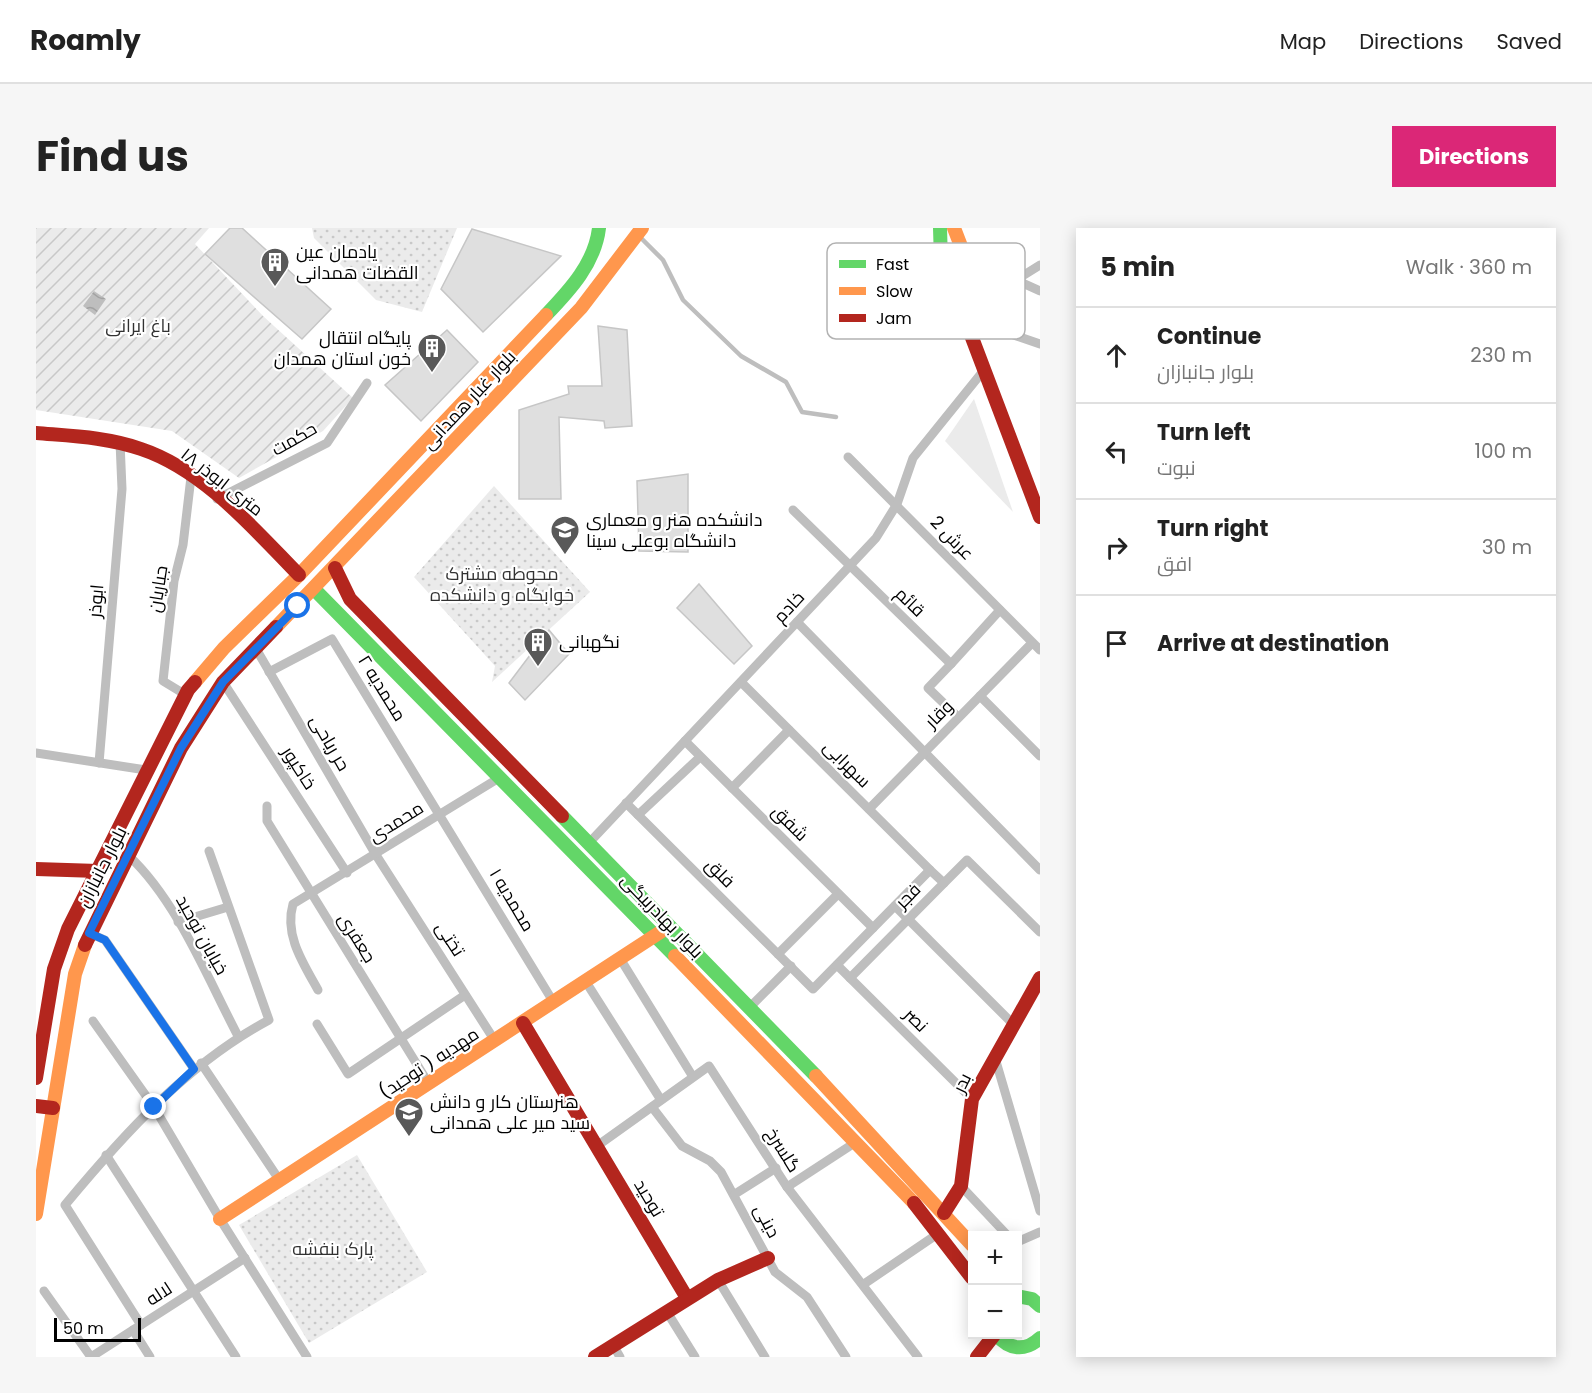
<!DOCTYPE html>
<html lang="en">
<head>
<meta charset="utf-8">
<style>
  :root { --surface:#fff; --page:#f6f6f6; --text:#222; --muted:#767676; --line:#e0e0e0; --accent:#db2777 }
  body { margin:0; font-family:Poppins,Cairo,sans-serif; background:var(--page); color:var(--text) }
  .controls { position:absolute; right:18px; bottom:18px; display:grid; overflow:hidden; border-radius:0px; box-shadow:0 3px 15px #0003 }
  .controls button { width:54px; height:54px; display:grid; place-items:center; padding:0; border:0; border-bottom:2px solid var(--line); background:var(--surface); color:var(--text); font:30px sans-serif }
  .scale { position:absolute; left:18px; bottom:15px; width:87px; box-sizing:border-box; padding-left:6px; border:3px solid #000; border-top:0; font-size:16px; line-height:21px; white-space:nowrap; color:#000; -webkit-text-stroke:4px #fff; paint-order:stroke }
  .stop { position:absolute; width:18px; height:18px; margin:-14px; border:4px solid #1a73e8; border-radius:50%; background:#fff }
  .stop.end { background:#1a73e8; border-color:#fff; box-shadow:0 2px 6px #0008 }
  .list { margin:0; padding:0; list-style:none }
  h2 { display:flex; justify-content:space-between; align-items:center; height:78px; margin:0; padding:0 24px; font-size:26px }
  h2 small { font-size:20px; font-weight:400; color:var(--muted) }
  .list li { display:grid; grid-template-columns:39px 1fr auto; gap:18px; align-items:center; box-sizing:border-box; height:96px; padding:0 24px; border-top:2px solid var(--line) }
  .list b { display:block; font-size:22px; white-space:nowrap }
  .list p { margin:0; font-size:20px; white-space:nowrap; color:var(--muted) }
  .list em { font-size:20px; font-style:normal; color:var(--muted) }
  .icon { flex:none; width:33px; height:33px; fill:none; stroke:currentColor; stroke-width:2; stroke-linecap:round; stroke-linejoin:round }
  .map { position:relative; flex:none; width:1004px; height:1129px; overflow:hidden; border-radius:0px }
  header { display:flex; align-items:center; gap:36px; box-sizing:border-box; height:84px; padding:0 30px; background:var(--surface); border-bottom:2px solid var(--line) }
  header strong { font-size:28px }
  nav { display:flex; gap:33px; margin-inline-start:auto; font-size:21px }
  .intro { display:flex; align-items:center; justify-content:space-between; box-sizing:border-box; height:144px; padding:0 36px }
  h1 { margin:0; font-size:42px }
  .button { padding:15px 27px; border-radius:0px; background:var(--accent); color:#fff; font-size:21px; font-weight:700 }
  main { display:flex; gap:36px; padding:0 36px }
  aside { flex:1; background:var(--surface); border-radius:0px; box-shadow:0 3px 15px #0003 }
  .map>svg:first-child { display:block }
  .grass { fill:#ebebeb }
  .park { fill:url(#park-dots) }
  .garden { fill:url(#garden-furrows) }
  .water { fill:url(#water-waves) }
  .building { fill:#dfdfdf; stroke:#c6c6c6; stroke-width:1.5 }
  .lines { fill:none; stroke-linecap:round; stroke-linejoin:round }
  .lane { stroke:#bebebe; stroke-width:4.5 }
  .street { stroke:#bebebe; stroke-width:9 }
  .fast { stroke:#63d668; stroke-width:14 }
  .slow { stroke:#ff974d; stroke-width:14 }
  .jam { stroke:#b3261e; stroke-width:14 }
  .route { stroke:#1a73e8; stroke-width:8 }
  .labels { text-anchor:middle; stroke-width:4.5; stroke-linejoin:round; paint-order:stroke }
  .poi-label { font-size:18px; fill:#000; stroke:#fff; text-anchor:start }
  .park-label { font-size:18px; fill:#323232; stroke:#fff }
  .street-label { font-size:18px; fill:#000; stroke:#fff }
  .key { fill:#fff; stroke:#b2b2b2; stroke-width:1.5 }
  .key-label { font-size:16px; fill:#000 }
</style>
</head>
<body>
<header>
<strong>Roamly</strong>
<nav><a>Map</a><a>Directions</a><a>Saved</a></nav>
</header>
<div class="intro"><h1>Find us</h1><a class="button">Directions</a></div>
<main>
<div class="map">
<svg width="1004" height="1129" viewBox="0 0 1004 1129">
  <defs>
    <pattern id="park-dots" width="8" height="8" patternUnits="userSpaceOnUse" patternTransform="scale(1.5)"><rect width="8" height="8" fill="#ebebeb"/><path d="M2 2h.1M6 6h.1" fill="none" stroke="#c8c8c8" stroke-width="1.8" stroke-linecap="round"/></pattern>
    <pattern id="garden-furrows" width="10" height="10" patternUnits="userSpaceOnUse" patternTransform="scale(1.5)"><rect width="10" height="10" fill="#ebebeb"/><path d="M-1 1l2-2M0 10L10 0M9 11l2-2" fill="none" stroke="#c8c8c8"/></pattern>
    <pattern id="water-waves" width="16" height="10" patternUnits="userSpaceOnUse" patternTransform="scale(1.5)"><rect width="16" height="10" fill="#bebebe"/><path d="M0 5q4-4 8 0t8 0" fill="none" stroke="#a2a2a2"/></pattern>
  </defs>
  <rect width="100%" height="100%" fill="#fff"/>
  <path class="grass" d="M 938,171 L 977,284 L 909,213 Z"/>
  <g class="park">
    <path d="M 276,0 L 421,0 L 386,84 L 340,72 L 278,10 Z"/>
    <path d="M 458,258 L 554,364 L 456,454 L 459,438 L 378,349 Z"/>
    <path d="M 321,927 L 391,1044 L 273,1115 L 203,997 Z"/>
  </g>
  <path class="garden" d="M 0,0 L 173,0 L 159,16 L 227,88 L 317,170 L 287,203 L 203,250 L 136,203 L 0,182 Z"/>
  <path class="water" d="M 58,63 L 70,71 L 59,87 L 47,78 Z"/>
  <g class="building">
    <path d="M 194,0 L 206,0 L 295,81 L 266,111 L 169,26 Z"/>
    <path d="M 436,1 L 525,28 L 447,104 L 405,61 Z"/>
    <path d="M 562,98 L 591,102 L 596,198 L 569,200 L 568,193 L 523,189 L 525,271 L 483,271 L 483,182 L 533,166 L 532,158 L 566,158 Z"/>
    <path d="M 411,102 L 442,134 L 385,193 L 349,157 Z"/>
    <path d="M 652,246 L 652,324 L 603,323 L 601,253 Z"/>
    <path d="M 663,356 L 716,418 L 698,436 L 641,380 Z"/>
    <path d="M 513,402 L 533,426 L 489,472 L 473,455 Z"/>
  </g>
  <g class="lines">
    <path class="lane" d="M 603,8 L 627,32 L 647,72 L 705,128 L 750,154 L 766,184 L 800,189"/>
    <g class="street">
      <path d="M 932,39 L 980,52 L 1004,63"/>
      <path d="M 980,52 L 1004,37"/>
      <path d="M 928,90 L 1004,116"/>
      <path d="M 812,229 L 1004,422"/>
      <path d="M 181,271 L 291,215 L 331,155"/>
      <path d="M 757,282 L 915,436 L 892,460 L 922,489"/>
      <path d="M 761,394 L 1004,642"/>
      <path d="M 219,419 L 340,627 L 459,813"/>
      <path d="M 915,436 L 964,382"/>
      <path d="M 233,444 L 296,411 L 518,775"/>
      <path d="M 187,454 L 311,645"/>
      <path d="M 705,454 L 894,642"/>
      <path d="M 150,467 L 127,453 L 138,353 L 147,317 L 155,249"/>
      <path d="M 944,468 L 1004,528"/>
      <path d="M 649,513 L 837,700"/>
      <path d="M 0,525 L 110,542"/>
      <path d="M 63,535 L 86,261 L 84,214"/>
      <path d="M 696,560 L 753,502"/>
      <path d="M 590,575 L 777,761 L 894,642 L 908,655 L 814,750"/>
      <path d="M 231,578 L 231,593 L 393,856"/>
      <path d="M 833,581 L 996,415"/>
      <path d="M 602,587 L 664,529"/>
      <path d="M 552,616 L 840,310 L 861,276 L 877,230 L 948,142"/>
      <path d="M 93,628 C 141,673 171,749 202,808"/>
      <path d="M 908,655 L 931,632 L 1004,704"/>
      <path d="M 859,678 L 979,798"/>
      <path d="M 142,694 L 192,679"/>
      <path d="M 53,705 L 69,712 L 158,841"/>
      <path d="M 742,726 L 802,666"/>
      <path d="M 585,732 L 657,849"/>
      <path d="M 801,737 L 936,871"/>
      <path d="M 550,754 L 625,872"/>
      <path d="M 282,762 C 267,735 248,707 257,676 L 463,550"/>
      <path d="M 713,780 L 755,738"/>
      <path d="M 57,793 L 118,879 L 184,991 L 271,1129"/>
      <path d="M 281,796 L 312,846 L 429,767"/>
      <path d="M 959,830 L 1004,983"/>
      <path d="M 165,835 L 244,953"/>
      <path d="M 616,879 L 646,918 L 674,933 L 685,944 L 739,1044 L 771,1069 L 810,1129"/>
      <path d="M 561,918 L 673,838 L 751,959 L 882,1129"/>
      <path d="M 70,927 L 200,1129"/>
      <path d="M 925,958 L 972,1008"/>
      <path d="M 751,959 L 820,914"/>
      <path d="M 699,966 L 740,940"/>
      <path d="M 981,1014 L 1004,1004"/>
      <path d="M 682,1052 L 729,1129"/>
      <path d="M 828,1056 L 903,1005"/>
      <path d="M 8,1063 L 55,1129"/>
      <path d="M 631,1084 L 659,1129"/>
      <path d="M 105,1097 L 29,977 C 88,906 151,836 233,792 L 173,623"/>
      <path d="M 97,1102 L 114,1129"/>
      <path d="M 577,1117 L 584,1129"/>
      <path d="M 55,1129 L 209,1030"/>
    </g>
    <g class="fast">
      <path d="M 904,0 L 905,33"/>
      <circle cx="919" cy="37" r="14"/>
      <path d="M 510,87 C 534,62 559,35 563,0"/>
      <path d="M 278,361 L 639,728"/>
      <path d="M 526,588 L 780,848"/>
      <path d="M 981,1068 L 996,1071 L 1004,1078"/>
      <path d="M 960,1106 C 973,1122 989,1124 1004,1110"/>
    </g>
    <g class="slow">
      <path d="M 918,0 L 928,26"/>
      <path d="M 240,399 L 545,80 L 606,0"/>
      <path d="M 159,454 L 188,420 L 263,347 L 510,87"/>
      <path d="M 639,728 L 878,975"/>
      <path d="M 780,848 L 936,1017"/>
      <path d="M 0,986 L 39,746 L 49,717"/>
      <path d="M 184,991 L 626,703"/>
    </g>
    <g class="jam">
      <path d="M 913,49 L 1004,289"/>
      <path d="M 0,205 C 35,208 71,209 105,221 C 168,242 218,301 263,347"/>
      <path d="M 299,340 L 314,371 L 526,588"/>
      <path d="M 0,641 L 62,643"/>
      <path d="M 49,717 L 145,520 L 187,454 L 240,399"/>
      <path d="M 487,795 L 651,1070"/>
      <path d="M 0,850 L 18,741 L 32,701 L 152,462 L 159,454"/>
      <path d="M 0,878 L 17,880"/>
      <path d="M 878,975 L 936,1050"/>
      <path d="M 908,985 L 925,958 L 936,871 L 1004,750"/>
      <path d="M 559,1129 L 682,1052 L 732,1030"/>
      <path d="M 941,1129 L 959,1106"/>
    </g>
  </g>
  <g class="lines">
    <path class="route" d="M 118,879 L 158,841 L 69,712 L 53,705 L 145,520 L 187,454 L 262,378"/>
  </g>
  <defs>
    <g id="building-pin" transform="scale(1.5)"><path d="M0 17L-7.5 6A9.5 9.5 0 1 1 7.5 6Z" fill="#595959" stroke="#fff"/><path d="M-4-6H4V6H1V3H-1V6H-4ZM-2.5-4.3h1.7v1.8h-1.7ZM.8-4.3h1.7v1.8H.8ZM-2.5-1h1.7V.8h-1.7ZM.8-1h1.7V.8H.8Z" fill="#fff"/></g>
    <g id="university-pin" transform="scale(1.5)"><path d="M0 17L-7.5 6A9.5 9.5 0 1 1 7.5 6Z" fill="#595959" stroke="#fff"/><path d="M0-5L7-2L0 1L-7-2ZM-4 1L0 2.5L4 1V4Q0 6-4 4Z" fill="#fff"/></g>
    <g id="school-pin" transform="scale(1.5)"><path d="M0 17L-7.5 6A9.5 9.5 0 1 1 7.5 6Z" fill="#595959" stroke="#fff"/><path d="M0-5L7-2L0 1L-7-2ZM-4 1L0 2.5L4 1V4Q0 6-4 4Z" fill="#fff"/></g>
  </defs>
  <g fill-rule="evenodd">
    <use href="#building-pin" x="239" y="34"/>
    <use href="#building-pin" x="396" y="120"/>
    <use href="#university-pin" x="529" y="302"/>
    <use href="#building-pin" x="502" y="414"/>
    <use href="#school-pin" x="373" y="884"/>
  </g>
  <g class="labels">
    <g class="poi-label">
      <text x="260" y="30">یادمان عین<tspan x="260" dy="21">القضات همدانی</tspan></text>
      <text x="375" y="116" text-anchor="end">پایگاه انتقال<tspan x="375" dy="21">خون استان همدان</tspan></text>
      <text x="550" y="298">دانشکده هنر و معماری<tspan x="550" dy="21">دانشگاه بوعلی سینا</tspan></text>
      <text x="523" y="420">نگهبانی</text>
      <text x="394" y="880">هنرستان کار و دانش<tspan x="394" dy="21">سید میر علی همدانی</tspan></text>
    </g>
    <g class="park-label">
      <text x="102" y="104">باغ ایرانی</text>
      <text x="466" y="352">محوطه مشترک<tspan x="466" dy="21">خوابگاه و دانشکده</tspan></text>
      <text x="297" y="1027">پارک بنفشه</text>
    </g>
    <g class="street-label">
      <text transform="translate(433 172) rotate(-47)" y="6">بلوار غبار همدانی</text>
      <text transform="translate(258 211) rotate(-30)" y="6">حکمت</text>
      <text transform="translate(186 254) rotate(38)" y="6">۱۸ متری ابوذر</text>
      <text transform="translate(916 310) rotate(46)" y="6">عرش 2</text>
      <text transform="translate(122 361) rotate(-81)" y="6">جباریان</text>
      <text transform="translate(60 373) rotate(-85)" y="6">ابوذر</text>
      <text transform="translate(874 374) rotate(44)" y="6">قائم</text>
      <text transform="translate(753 379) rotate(-47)" y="6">خادم</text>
      <text transform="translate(346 460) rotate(58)" y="6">محمدیه ۲</text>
      <text transform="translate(903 486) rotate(-45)" y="6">وقار</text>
      <text transform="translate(294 515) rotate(60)" y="6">حر ریاحی</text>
      <text transform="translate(811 536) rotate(45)" y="6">سهرابی</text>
      <text transform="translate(263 540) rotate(57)" y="6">خاکپور</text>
      <text transform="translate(360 594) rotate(-32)" y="6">محمدی</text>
      <text transform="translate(754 595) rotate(45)" y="6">شفق</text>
      <text transform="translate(66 639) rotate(-63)" y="6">بلوار جانبازان</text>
      <text transform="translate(684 645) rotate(45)" y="6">فلق</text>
      <text transform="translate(872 668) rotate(-45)" y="6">فجر</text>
      <text transform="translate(476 672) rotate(59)" y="6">محمدیه ۱</text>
      <text transform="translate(626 688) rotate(46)" y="6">بلوار بهادربیگی</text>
      <text transform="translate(166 707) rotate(61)" y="6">خیابان توحید</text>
      <text transform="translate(321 710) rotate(58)" y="6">جعفری</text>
      <text transform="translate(414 711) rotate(57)" y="6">تختی</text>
      <text transform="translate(880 792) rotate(45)" y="6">نصر</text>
      <text transform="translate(393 835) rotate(-33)" y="6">مهدیه ( توحید)</text>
      <text transform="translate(926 855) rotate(-64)" y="6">بدر</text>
      <text transform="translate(747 922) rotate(58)" y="6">گلسرخ</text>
      <text transform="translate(613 970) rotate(59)" y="6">توحید</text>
      <text transform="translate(731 993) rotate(62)" y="6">دینی</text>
      <text transform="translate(123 1066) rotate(-33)" y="6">لاله</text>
    </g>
  </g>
  <rect x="791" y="15" width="198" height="96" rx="9" class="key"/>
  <rect x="803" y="32" width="27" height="8" fill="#63d668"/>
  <rect x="803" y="59" width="27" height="8" fill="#ff974d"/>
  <rect x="803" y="86" width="27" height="8" fill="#b3261e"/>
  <g class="key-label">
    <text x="840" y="42">Fast</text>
    <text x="840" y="69">Slow</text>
    <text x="840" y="96">Jam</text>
  </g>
</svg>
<div class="controls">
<button>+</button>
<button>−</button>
</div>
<div class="scale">50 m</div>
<div class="stop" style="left:262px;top:378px"></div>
<div class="stop end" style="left:118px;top:879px"></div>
</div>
<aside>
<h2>5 min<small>Walk · 360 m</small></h2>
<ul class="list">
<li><svg class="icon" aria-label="ahead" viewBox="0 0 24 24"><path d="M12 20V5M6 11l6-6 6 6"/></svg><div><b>Continue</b><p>بلوار جانبازان</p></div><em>230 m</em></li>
<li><svg class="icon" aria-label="left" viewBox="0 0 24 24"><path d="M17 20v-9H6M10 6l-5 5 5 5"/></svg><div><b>Turn left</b><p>نبوت</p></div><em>100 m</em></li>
<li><svg class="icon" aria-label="right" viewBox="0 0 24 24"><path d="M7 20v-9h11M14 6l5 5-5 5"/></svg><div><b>Turn right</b><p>افق</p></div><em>30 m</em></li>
<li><svg class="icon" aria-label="arrive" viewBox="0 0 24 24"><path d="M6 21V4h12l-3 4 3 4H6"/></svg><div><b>Arrive at destination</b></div></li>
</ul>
</aside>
</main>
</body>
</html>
